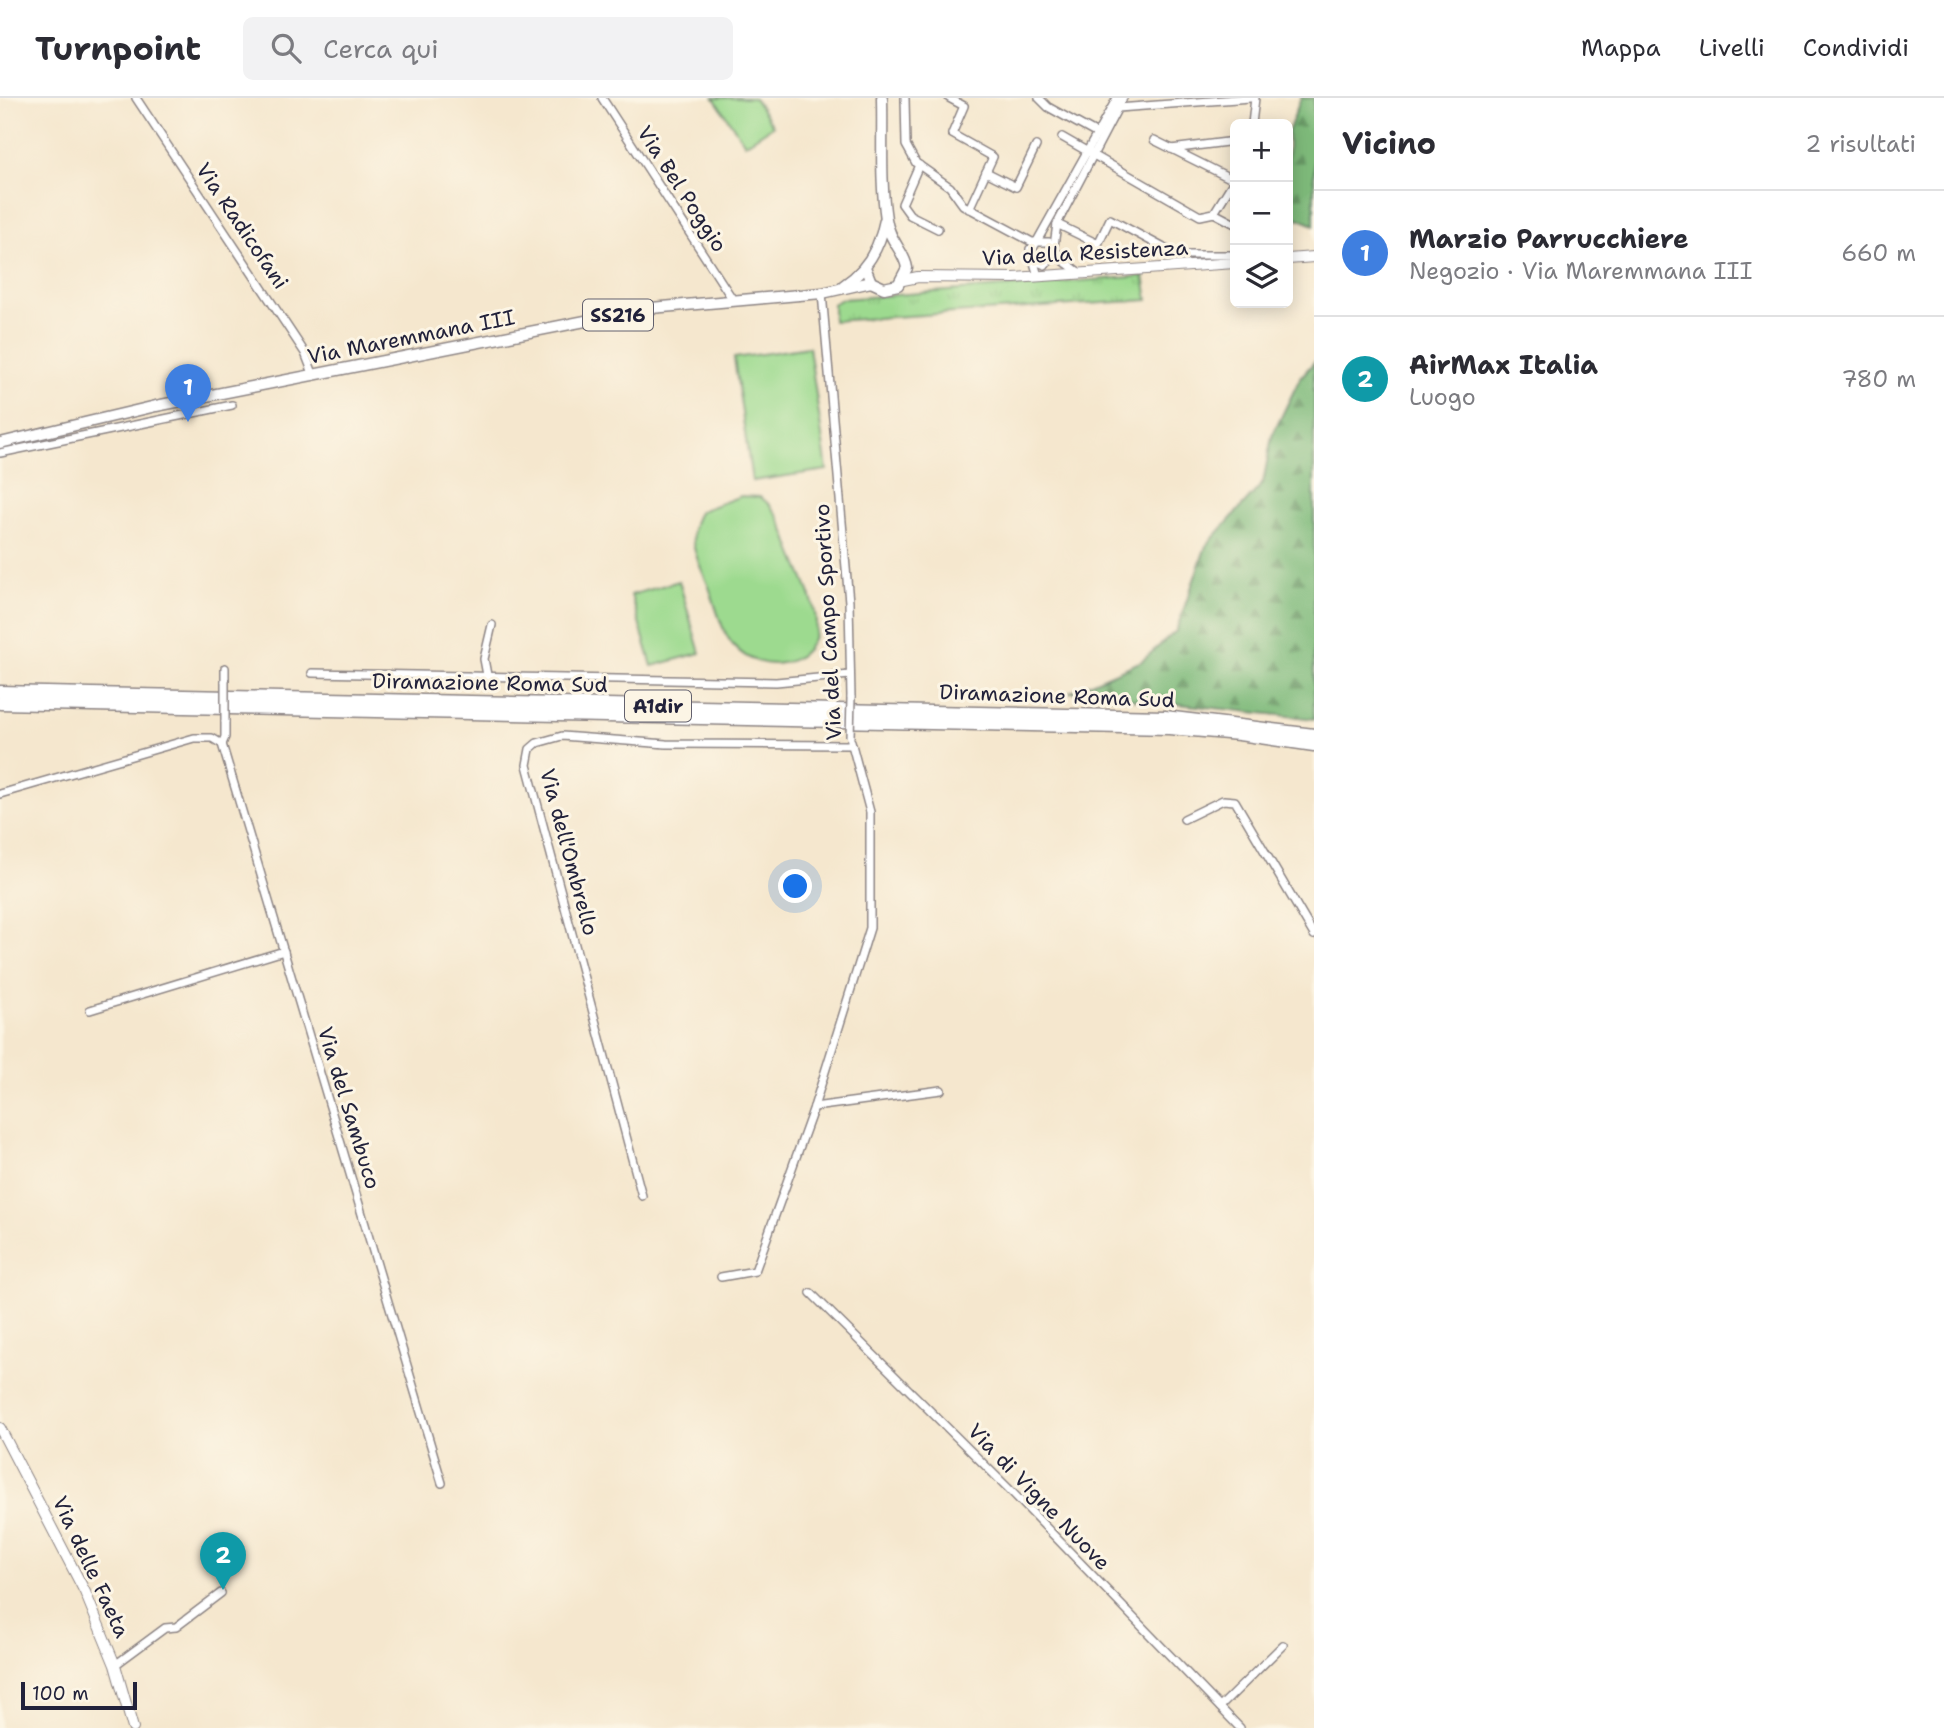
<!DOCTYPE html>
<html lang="it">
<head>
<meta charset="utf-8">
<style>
  :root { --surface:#fff; --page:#f2f2f3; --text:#2b2b33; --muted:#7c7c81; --line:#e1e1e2; --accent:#2563eb }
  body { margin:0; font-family:"Shantell Sans",sans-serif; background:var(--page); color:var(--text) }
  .controls { position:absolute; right:21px; top:21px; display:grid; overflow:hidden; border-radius:10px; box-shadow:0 4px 18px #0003 }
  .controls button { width:63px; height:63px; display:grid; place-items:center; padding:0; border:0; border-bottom:2px solid var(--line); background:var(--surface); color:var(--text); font:35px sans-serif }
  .scale { position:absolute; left:21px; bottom:18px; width:116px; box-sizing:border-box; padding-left:7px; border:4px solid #22223b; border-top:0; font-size:19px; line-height:24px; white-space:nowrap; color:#22223b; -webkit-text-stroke:5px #fcf5e5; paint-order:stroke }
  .you { position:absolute; left:796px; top:789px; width:24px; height:24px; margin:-18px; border:5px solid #fff; border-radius:50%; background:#1a73e8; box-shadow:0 0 0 10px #1a73e833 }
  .badge { display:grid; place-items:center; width:46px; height:46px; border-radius:50%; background:var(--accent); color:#fff; font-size:23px; font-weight:700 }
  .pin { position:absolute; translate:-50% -58px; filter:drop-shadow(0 2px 4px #0008) }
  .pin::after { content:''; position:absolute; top:37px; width:24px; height:21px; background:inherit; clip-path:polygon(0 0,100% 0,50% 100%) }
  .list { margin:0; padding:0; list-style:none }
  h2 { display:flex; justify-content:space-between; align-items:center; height:91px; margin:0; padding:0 28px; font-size:30px }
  h2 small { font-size:23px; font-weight:400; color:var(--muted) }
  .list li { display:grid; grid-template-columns:46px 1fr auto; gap:21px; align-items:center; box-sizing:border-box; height:126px; padding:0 28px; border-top:2px solid var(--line) }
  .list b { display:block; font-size:26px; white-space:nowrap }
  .list p { margin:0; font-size:23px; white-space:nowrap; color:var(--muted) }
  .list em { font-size:23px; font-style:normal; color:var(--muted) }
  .icon { flex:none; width:38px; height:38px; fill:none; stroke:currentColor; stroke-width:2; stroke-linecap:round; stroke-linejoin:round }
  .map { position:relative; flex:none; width:1314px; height:1630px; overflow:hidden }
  header { display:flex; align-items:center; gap:42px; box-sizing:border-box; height:98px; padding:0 35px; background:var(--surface); border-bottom:2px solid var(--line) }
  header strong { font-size:33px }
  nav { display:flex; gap:38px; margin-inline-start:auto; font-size:24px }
  .search { width:490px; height:63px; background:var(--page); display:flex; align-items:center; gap:18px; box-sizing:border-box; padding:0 24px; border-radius:10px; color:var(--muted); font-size:26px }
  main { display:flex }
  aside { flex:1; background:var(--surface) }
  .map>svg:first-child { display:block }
  .grass { fill:url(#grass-tufts); stroke:#607e65; stroke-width:2 }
  .forest { fill:url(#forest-firs); stroke:#506e5a; stroke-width:2 }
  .garden { fill:#9dda8f; stroke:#607e65; stroke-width:2 }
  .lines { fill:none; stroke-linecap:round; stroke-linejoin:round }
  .street-casing { stroke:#8c8484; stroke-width:10 }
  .secondary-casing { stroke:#8c8484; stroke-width:12 }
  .primary-casing { stroke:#8c8484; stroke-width:13 }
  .highway-casing { stroke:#8c8484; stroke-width:15 }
  .street { stroke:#fff; stroke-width:7 }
  .secondary { stroke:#fff; stroke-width:10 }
  .primary { stroke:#fff; stroke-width:10 }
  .highway { stroke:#fff; stroke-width:12 }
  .street-bridge-casing { stroke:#8c8484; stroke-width:10; stroke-linecap:butt }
  .street-bridge { stroke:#fff; stroke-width:7 }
  .labels { text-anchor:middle; stroke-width:6; stroke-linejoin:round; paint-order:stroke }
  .shield { fill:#fcf5e5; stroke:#63616e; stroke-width:2 }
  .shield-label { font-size:19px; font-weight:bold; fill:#22223b }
  .street-label { font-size:21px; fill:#22223b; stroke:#fcf5e5 }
</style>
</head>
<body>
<header>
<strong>Turnpoint</strong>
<div class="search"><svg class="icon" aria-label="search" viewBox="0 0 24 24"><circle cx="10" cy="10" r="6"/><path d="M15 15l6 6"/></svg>Cerca qui</div>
<nav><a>Mappa</a><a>Livelli</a><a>Condividi</a></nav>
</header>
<main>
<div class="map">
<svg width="1314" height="1630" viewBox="0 0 1314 1630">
  <defs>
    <pattern id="grass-tufts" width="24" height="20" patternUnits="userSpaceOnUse" patternTransform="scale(1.75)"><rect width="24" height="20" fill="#9dda8f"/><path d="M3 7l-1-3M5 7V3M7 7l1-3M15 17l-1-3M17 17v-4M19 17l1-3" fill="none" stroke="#87bb7c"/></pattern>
    <pattern id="forest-firs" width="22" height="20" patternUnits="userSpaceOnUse" patternTransform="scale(1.75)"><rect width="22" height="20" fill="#7eba7a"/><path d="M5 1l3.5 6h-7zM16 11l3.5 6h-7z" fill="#679765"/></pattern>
  </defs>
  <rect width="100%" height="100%" fill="#fcf5e5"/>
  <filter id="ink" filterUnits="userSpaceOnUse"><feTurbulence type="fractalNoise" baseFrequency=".0143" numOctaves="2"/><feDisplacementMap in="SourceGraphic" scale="14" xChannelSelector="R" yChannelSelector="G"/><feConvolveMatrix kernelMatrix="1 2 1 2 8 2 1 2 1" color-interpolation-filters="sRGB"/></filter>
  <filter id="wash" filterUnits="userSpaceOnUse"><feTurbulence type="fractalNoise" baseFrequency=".00686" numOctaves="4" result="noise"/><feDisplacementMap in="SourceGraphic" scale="28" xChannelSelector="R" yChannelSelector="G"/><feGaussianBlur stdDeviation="1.57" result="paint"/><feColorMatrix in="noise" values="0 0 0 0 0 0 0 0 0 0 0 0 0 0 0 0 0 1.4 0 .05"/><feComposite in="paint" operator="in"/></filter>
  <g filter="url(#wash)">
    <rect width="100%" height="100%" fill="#f5e7ce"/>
    <path class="grass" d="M 1144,178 L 1148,202 L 833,223 L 833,206 L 842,201 Z"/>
    <g class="forest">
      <path d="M 1301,0 L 1314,0 L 1314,127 L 1288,116 L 1288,34 Z"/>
      <path d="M 1314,264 L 1314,621 L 1070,594 L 1142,563 L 1176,533 L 1206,448 L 1263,385 L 1272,338 L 1300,280 Z"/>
    </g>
    <g class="garden">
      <path d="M 714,0 L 754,0 L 773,28 L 745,46 Z"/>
      <path d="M 809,249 L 827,372 L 752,383 L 734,260 Z"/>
      <path d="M 741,398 L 760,399 C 779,411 784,432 792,453 C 800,474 815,500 816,524 C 816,569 761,579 734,548 C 721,533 716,508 709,489 C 699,465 683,438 700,413 Z"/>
      <path d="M 679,483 L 700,555 L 652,568 L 631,497 Z"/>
    </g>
  </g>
  <g filter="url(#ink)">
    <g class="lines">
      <g class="street-casing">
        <g id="street">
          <path d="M 136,0 L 305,255 L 314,278"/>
          <path d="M 602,0 L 733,202"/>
          <path d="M 905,0 L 906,47 L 916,65 L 950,89 L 963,107 L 1032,144 L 1049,144 L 1061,161 L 1080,175"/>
          <path d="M 949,0 L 964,8 L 952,36 L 993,59 L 969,111"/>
          <path d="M 1039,0 L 1048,9 L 1097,36"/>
          <path d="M 1118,10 L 1250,0"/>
          <path d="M 1252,26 L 1255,0"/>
          <path d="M 1062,39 L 1200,118 L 1214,115 L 1235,81"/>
          <path d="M 1154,42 L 1234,82"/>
          <path d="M 1171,51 L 1235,43"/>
          <path d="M 919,67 L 902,106 L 910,117 L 938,131"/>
          <path d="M 986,74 L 1016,89 L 1036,48"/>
          <path d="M 1214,115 L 1235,126"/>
          <path d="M 1057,126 L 1098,146 L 1110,121 L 1177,157 L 1235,157"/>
          <path d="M 1054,148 L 1057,126 L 1123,0"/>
          <path d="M 1030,151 L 1038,178"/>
          <path d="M 1031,154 L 1117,0"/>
          <path d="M 1033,162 L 1045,167 L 1056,157"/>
          <path d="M 822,195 L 849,504 L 851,600"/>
          <path d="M 0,355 L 232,307"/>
          <path d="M 225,570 L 225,584"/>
          <path d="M 312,575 L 776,584 L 850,577"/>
          <path d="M 487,577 L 484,561 L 492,527"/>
          <path d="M 222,646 L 442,1385"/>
          <path d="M 222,646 L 225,639 L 225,623"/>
          <path d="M 0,696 L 194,640 L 212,640 L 222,646"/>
          <path d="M 1184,721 L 1223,702 L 1235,703 L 1314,837"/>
          <path d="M 90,912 L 284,853"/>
          <path d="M 814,1009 L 941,992"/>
          <path d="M 642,1098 L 527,667 L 530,651 L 537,645 L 562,638 L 666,646 L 851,647"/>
          <path d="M 721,1179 L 755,1173 L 814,1009 L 870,830 L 870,714 L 851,643"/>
          <path d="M 811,1195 L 1009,1391 L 1240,1630"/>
          <path d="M 115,1567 L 165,1530 L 176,1529 L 221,1495"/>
          <path d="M 1220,1609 L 1283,1547"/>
        </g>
      </g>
      <g class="secondary-casing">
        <g id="secondary">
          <path d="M 1288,161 L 1314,159"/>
          <path d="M 903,182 L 918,179 L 1014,180 L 1235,165"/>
          <path d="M 0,1330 L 85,1494 L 115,1567 L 133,1630"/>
        </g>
      </g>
      <g class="primary-casing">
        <g id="primary">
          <path d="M 865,169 L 871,184 L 884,190 L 898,187 L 907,170 C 905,154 889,143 886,121 C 880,82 883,40 882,0"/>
          <path d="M 843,188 C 866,173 880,149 885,122"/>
          <path d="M 0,345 L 156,308 L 651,210 L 822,195 L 871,184"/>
        </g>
      </g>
      <g class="highway-casing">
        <g id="highway">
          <path d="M 0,594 L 1165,619 L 1314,637"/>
          <path d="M 0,605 L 1169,630 L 1239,636 L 1314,647"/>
        </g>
      </g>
      <use href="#street" class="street"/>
      <use href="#secondary" class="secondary"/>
      <use href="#primary" class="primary"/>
      <use href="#highway" class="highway"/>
      <g class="street-bridge-casing">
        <g id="street-bridge">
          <path d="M 225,584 L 225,623"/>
          <path d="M 850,639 L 851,600"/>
        </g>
      </g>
      <use href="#street-bridge" class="street-bridge"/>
    </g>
  </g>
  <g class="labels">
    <g class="shield">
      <rect x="583" y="201.5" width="70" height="31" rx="5"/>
      <rect x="625" y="592.5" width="66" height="31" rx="5"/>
    </g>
    <g class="shield-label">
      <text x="618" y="224">SS216</text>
      <text x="658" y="615">A1dir</text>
    </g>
    <g class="street-label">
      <text transform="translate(682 91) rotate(57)" y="7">Via Bel Poggio</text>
      <text transform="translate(242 128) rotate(56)" y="7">Via Radicofani</text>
      <text transform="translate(1085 155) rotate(-3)" y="7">Via della Resistenza</text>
      <text transform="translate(411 239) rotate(-11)" y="7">Via Maremmana III</text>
      <text transform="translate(828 524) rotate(-93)" y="7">Via del Campo Sportivo</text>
      <text transform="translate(490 585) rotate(1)" y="7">Diramazione Roma Sud</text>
      <text transform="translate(1057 598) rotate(2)" y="7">Diramazione Roma Sud</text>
      <text transform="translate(569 754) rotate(75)" y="7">Via dell'Ombrello</text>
      <text transform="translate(349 1010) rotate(73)" y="7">Via del Sambuco</text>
      <text transform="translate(1039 1399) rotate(46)" y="7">Via di Vigne Nuove</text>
      <text transform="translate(91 1469) rotate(65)" y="7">Via delle Faeta</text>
    </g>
  </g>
</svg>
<div class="controls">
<button>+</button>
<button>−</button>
<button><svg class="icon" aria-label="layers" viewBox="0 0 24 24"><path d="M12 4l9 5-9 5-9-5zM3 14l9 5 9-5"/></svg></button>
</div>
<div class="scale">100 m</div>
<div class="you"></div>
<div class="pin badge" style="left:188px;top:324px;background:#3f7fe0">1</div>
<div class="pin badge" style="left:223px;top:1492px;background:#0f9aa8">2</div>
</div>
<aside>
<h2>Vicino<small>2 risultati</small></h2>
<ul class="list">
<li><span class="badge" style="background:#3f7fe0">1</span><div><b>Marzio Parrucchiere</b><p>Negozio · Via Maremmana III</p></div><em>660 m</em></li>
<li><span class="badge" style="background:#0f9aa8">2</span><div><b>AirMax Italia</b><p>Luogo</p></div><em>780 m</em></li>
</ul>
</aside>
</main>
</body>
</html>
